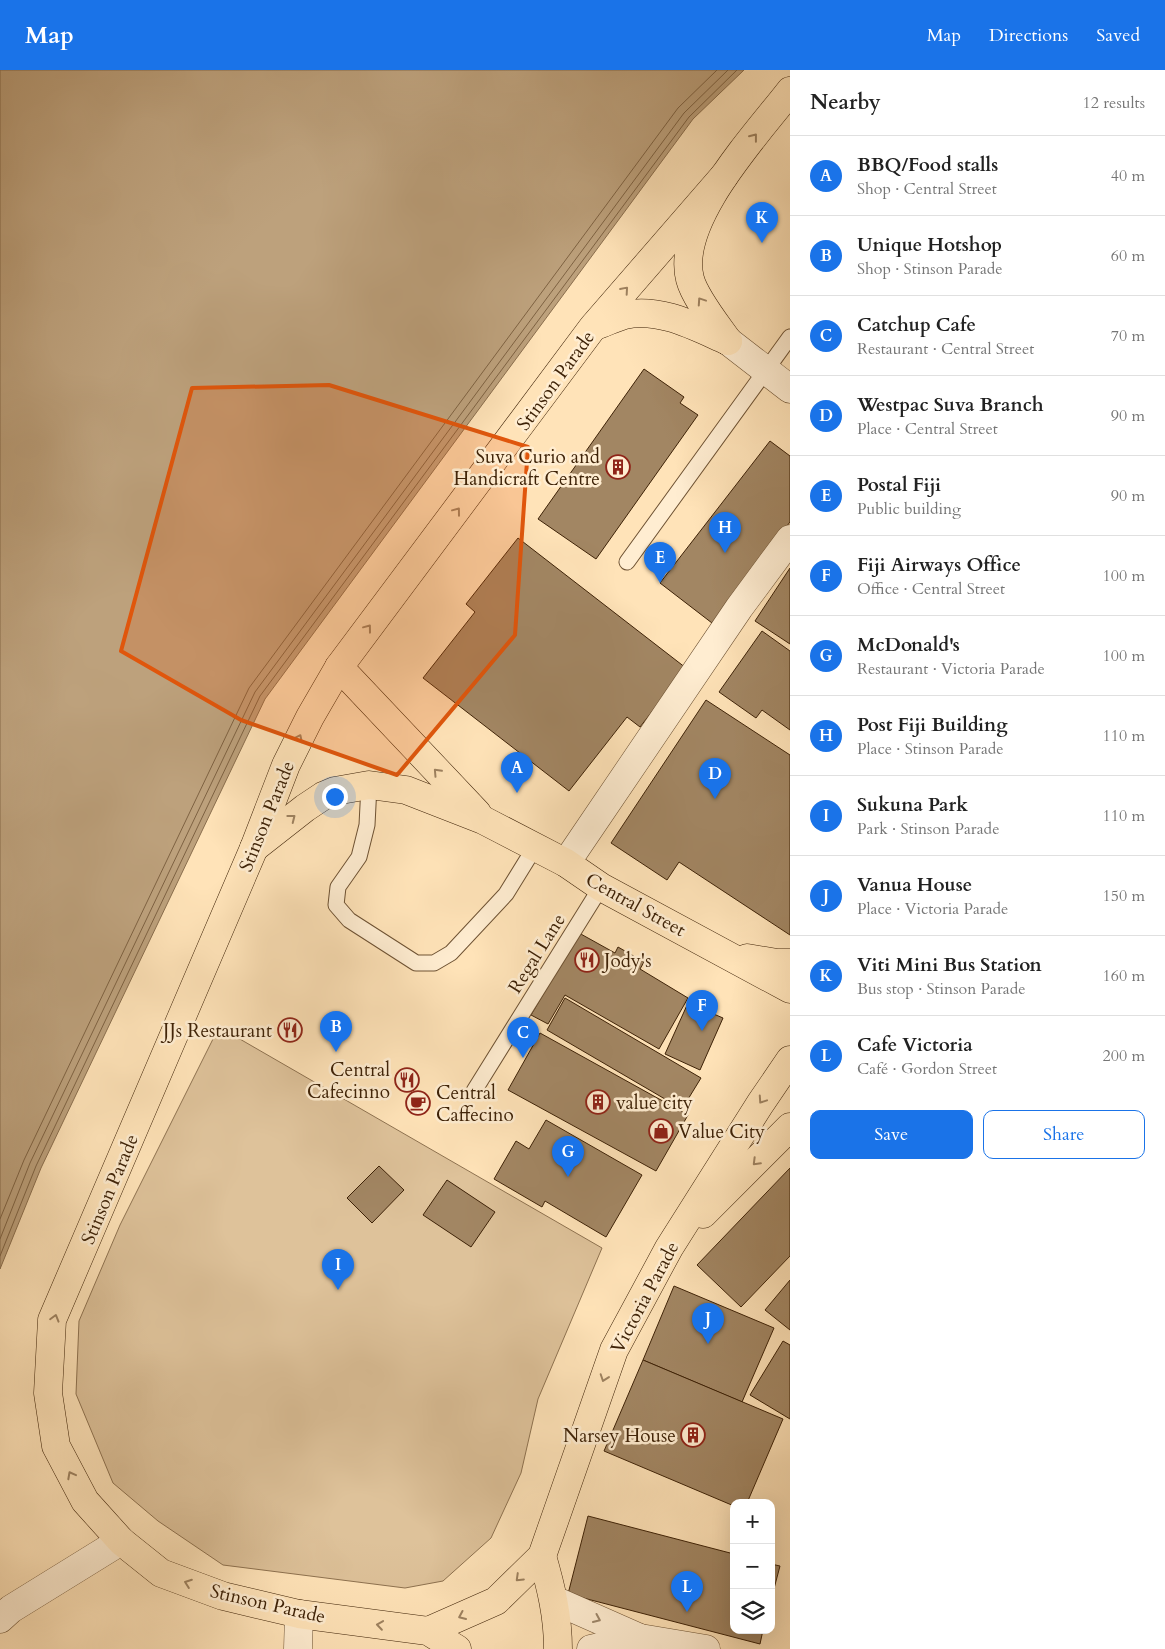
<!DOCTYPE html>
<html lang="en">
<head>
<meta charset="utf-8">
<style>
  :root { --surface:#fff; --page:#f6f6f6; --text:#222; --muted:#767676; --line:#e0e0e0; --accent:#1a73e8 }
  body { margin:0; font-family:Cardo,serif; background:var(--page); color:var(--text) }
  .controls { position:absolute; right:15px; bottom:15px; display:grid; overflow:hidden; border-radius:10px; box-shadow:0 5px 20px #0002 }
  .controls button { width:45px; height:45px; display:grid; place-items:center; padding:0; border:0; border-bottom:1px solid var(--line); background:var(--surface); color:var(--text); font:25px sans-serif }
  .you { position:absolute; left:334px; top:726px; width:18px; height:18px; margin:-12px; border:4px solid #fff; border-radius:50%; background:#1a73e8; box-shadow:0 0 0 8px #1a73e833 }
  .badge { display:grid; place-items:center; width:32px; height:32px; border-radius:50%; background:var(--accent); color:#fff; font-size:16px; font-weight:700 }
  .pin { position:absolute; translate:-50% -41px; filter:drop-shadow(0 1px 2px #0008) }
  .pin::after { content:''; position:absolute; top:26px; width:18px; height:15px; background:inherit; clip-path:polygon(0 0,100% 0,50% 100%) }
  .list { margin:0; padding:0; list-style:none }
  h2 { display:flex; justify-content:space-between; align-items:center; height:65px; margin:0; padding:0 20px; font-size:21px }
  h2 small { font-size:16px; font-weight:400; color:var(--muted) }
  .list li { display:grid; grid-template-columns:32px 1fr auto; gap:15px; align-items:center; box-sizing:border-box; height:80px; padding:0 20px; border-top:1px solid var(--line) }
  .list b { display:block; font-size:19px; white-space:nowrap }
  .list p { margin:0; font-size:16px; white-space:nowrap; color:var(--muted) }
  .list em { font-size:16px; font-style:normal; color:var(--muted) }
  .actions { display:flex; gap:10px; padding:15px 20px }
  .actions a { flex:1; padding:11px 0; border:1px solid var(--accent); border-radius:10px; text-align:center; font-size:18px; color:var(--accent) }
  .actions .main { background:var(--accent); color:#fff }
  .icon { flex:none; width:28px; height:28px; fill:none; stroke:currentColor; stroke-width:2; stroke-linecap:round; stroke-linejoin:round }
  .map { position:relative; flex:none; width:790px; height:1579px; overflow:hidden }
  header { display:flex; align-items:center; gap:30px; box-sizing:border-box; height:70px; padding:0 25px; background:var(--accent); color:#fff }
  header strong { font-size:24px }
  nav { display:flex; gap:28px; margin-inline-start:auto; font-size:18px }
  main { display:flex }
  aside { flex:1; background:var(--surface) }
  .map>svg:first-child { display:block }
  .green { fill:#dec29a; stroke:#8e7250 }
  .water { fill:#bda17c; stroke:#8a6e4d }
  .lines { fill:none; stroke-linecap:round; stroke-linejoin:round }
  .shore { stroke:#7e6242; stroke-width:1 }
  .building { fill:#a28663; stroke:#3e2207 }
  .lane-casing { stroke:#6e5233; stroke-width:17 }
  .street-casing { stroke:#6e5233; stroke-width:29 }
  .primary-casing { stroke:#3e2207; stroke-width:29 }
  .highway-casing { stroke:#3e2207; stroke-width:29 }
  .lane { stroke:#ffedd1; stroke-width:15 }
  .street { stroke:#ffedd1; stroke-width:28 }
  .primary { stroke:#ffe3b8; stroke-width:28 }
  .highway { stroke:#ffe3b8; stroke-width:28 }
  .oneway { stroke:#9e8260 }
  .oneway2 { stroke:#9e886c }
  .marked { fill:#e0560c; fill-opacity:0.2; stroke:#e0560c; stroke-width:4; stroke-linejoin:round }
  .labels { text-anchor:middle; stroke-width:5; stroke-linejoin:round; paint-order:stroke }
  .street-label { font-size:19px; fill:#3e2207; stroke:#ffedd1 }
  .poi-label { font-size:19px; fill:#3e2207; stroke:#ffedd1; text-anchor:end }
</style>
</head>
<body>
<header>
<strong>Map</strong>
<nav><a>Map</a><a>Directions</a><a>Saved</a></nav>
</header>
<main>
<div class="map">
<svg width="790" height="1579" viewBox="0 0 790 1579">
  <rect width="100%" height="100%" fill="#ffe3b8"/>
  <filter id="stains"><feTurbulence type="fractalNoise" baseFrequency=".004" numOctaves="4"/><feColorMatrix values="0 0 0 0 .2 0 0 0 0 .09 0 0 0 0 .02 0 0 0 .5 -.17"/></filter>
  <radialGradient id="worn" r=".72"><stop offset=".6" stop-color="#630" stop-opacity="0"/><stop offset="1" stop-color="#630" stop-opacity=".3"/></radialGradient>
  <path class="green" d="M 219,957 L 602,1178 L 538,1329 L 521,1403 L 491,1468 L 443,1511 L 405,1518 L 223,1495 L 158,1451 L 113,1413 L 76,1324 L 79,1251 L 120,1155 Z"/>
  <path class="water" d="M 0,0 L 744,0 L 693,49 L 265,629 L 41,1098 L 0,1199 Z"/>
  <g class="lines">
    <g class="shore">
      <path d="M 0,1149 L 24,1090 L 249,618 L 678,38 L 717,0"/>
      <path d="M 0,1169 L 30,1093 L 255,622 L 684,43 L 728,0"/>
      <path d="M 0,1186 L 36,1096 L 260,626 L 689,47 L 737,0"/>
    </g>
  </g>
  <g class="building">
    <path d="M 644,299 L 684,327 L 680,333 L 698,345 L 596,489 L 538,449 Z"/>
    <path d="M 770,371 L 790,386 L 790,452 L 712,553 L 660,513 Z"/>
    <path d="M 518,468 L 686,598 L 640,657 L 627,647 L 569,721 L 423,608 L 475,542 L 466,534 Z"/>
    <path d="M 790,498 L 790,574 L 755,551 Z"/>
    <path d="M 762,561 L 790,581 L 790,660 L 762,640 L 756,648 L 719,622 Z"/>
    <path d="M 706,630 L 790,685 L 790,865 L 679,792 L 667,810 L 611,773 Z"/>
    <path d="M 579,863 L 615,883 L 618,877 L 644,892 L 640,899 L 688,928 L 659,979 L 565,925 L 548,954 L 531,945 Z"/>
    <path d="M 565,928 L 701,1008 L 682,1039 L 547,960 Z"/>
    <path d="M 688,933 L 723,948 L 700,1000 L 665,984 Z"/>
    <path d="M 540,963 L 688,1045 L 656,1101 L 508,1020 Z"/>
    <path d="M 546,1050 L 642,1105 L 606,1167 L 545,1131 L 542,1137 L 494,1109 L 516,1071 L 529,1079 Z"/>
    <path d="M 379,1096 L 404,1120 L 372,1153 L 347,1128 Z"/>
    <path d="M 790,1098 L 790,1186 L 741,1237 L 697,1195 Z"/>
    <path d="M 447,1110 L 495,1142 L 471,1177 L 423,1145 Z"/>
    <path d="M 790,1210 L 790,1260 L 765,1240 Z"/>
    <path d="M 674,1216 L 774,1258 L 742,1332 L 643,1290 Z"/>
    <path d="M 783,1271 L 790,1275 L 790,1349 L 750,1325 Z"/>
    <path d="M 643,1290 L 783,1349 L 747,1433 L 734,1433 L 734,1436 L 604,1381 Z"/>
    <path d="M 588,1446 L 734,1484 L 734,1560 L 763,1560 L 760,1574 L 568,1524 Z"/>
    <path d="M 771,1494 L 780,1496 L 771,1530 Z"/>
  </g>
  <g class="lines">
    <g class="lane-casing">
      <g id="lane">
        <path d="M 627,492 L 790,267"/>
        <path d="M 369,715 L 367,755 L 359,787 L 338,817 L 336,835 L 349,850 L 416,893 L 434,893 L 451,883 L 506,824 L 535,777"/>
        <path d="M 474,1021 L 601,817"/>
      </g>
    </g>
    <g class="street-casing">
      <g id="street">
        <path d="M 728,271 L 790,319"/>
        <path d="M 566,793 L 739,538 L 790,469"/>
        <path d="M 554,1530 L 640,1568 L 706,1579"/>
        <path d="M 0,1549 L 11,1539 L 121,1471"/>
        <path d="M 298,1579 L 299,1544"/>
        <path d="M 591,1579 L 640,1568"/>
      </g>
    </g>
    <g class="primary-casing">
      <g id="primary">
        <path d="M 339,597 L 477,743"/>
        <path d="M 254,778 L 305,738 L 323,726 L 335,721 L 369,715 L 406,720 L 483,750 L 566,793 L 601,817 L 790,919"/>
        <path d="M 747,888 L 777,893 L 790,893"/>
      </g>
    </g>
    <g class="highway-casing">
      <g id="highway">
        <path d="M 595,256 C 604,253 614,248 624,245 C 661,237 696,257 728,271"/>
        <path d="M 728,271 C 717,255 695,228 690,209 C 675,151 756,65 790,21"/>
        <path d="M 703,1144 L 790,1057"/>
        <path d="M 542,1486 C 551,1517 558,1546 558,1579"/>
        <path d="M 428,1561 L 496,1531 L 542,1486 L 614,1280 L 669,1178 L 760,1034 L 790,990"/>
        <path d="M 457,1579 L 428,1561 L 299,1544 L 223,1526 L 161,1503 L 121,1471 L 85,1431 L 56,1376 L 48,1323 L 52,1250 L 254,778 L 286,695 L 310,647 L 339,597 L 593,257 L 724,106"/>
      </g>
    </g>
    <use href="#lane" class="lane"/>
    <use href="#street" class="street"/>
    <use href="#primary" class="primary"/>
    <use href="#highway" class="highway"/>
  </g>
  <defs><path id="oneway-chevron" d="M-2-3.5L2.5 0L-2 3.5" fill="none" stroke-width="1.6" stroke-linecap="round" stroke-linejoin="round" transform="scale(1.25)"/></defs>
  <g class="oneway">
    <use href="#oneway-chevron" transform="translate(754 67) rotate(-52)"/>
    <use href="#oneway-chevron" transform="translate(625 220) rotate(-49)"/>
    <use href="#oneway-chevron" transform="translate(701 231) rotate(-124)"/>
    <use href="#oneway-chevron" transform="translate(457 441) rotate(-53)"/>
    <use href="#oneway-chevron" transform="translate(368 558) rotate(-53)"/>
    <use href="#oneway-chevron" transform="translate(299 668) rotate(-64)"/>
    <use href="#oneway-chevron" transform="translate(437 702) rotate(-133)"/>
    <use href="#oneway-chevron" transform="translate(292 748) rotate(-38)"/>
    <use href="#oneway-chevron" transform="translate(762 1030) rotate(124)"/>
    <use href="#oneway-chevron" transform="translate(756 1092) rotate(135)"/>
    <use href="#oneway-chevron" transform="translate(55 1248) rotate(-74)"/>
    <use href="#oneway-chevron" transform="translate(604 1308) rotate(109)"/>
    <use href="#oneway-chevron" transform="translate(71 1405) rotate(-118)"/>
    <use href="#oneway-chevron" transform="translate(519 1508) rotate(136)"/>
    <use href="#oneway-chevron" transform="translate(188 1513) rotate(-160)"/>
    <use href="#oneway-chevron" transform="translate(462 1546) rotate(156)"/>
    <use href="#oneway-chevron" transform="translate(380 1555) rotate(-172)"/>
  </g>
  <use class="oneway2" href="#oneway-chevron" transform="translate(597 1549) rotate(24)"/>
  <path class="marked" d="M 329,315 L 528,377 L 515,565 L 397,705 L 241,650 L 121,581 L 192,318 Z"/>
  <defs>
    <g id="building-ring" transform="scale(1.25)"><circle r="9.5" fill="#ffedd1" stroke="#8f2418" stroke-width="1.5"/><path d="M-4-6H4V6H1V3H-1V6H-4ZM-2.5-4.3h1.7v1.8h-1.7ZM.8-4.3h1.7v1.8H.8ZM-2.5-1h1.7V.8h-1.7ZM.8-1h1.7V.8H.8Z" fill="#8f2418"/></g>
    <g id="restaurant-ring" transform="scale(1.25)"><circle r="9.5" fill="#ffedd1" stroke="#8f2418" stroke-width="1.5"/><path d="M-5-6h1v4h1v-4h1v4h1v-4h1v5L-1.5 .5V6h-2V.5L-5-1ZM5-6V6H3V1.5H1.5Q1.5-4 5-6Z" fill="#8f2418"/></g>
    <g id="cafe-ring" transform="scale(1.25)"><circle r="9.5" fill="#ffedd1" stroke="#8f2418" stroke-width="1.5"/><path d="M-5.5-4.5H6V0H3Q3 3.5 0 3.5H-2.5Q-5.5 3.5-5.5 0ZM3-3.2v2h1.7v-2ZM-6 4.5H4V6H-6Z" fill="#8f2418"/></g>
    <g id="shop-ring" transform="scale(1.25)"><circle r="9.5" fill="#ffedd1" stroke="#8f2418" stroke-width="1.5"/><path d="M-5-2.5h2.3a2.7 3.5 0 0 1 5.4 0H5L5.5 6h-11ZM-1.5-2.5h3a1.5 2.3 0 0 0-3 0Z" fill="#8f2418"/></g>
  </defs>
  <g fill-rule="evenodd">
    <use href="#building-ring" x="618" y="397"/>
    <use href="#restaurant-ring" x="587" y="890"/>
    <use href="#restaurant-ring" x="290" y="960"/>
    <use href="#restaurant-ring" x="407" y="1010"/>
    <use href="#building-ring" x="598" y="1032"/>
    <use href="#cafe-ring" x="418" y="1033"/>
    <use href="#shop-ring" x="661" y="1061"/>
    <use href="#building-ring" x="693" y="1365"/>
  </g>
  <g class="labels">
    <g class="street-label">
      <text transform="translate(555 310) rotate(-54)" y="7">Stinson Parade</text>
      <text transform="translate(266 746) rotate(-68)" y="7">Stinson Parade</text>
      <text transform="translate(636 834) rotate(29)" y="7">Central Street</text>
      <text transform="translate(536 883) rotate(-58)" y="7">Regal Lane</text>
      <text transform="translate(109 1119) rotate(-67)" y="7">Stinson Parade</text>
      <text transform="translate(644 1227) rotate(-62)" y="7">Victoria Parade</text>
      <text transform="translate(268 1533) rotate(13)" y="7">Stinson Parade</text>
    </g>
    <g class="poi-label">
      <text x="600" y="393">Suva Curio and<tspan x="600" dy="22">Handicraft Centre</tspan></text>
      <text x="604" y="897" text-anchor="start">Jody's</text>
      <text x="272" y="967">JJs Restaurant</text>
      <text x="390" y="1006">Central<tspan x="390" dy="22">Cafecinno</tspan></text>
      <text x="436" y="1029" text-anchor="start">Central<tspan x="436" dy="22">Caffecino</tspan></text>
      <text x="616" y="1039" text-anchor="start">value city</text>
      <text x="678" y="1068" text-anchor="start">Value City</text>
      <text x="676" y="1372">Narsey House</text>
    </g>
  </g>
  <rect width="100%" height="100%" filter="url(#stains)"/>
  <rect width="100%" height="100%" fill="url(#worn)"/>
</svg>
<div class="controls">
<button>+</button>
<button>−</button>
<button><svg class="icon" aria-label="layers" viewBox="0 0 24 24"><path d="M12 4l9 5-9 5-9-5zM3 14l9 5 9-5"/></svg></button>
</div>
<div class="you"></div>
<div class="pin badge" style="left:517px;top:723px">A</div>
<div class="pin badge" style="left:336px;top:982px">B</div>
<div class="pin badge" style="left:523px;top:988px">C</div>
<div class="pin badge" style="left:715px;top:729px">D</div>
<div class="pin badge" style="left:660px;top:513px">E</div>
<div class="pin badge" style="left:702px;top:961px">F</div>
<div class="pin badge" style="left:568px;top:1107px">G</div>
<div class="pin badge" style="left:725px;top:483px">H</div>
<div class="pin badge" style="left:338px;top:1220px">I</div>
<div class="pin badge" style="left:708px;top:1274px">J</div>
<div class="pin badge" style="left:762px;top:173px">K</div>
<div class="pin badge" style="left:687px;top:1542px">L</div>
</div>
<aside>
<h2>Nearby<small>12 results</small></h2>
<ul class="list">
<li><span class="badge">A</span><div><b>BBQ/Food stalls</b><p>Shop · Central Street</p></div><em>40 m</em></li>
<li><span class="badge">B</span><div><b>Unique Hotshop</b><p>Shop · Stinson Parade</p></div><em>60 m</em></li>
<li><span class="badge">C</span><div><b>Catchup Cafe</b><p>Restaurant · Central Street</p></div><em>70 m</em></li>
<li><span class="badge">D</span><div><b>Westpac Suva Branch</b><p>Place · Central Street</p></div><em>90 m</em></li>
<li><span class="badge">E</span><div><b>Postal Fiji</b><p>Public building</p></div><em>90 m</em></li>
<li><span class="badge">F</span><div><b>Fiji Airways Office</b><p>Office · Central Street</p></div><em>100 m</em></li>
<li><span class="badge">G</span><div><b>McDonald's</b><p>Restaurant · Victoria Parade</p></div><em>100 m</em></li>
<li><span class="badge">H</span><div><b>Post Fiji Building</b><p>Place · Stinson Parade</p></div><em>110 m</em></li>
<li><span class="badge">I</span><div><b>Sukuna Park</b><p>Park · Stinson Parade</p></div><em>110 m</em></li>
<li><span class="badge">J</span><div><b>Vanua House</b><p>Place · Victoria Parade</p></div><em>150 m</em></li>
<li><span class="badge">K</span><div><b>Viti Mini Bus Station</b><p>Bus stop · Stinson Parade</p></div><em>160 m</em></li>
<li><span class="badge">L</span><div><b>Cafe Victoria</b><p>Café · Gordon Street</p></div><em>200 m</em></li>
</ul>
<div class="actions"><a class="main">Save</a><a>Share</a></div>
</aside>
</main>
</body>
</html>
